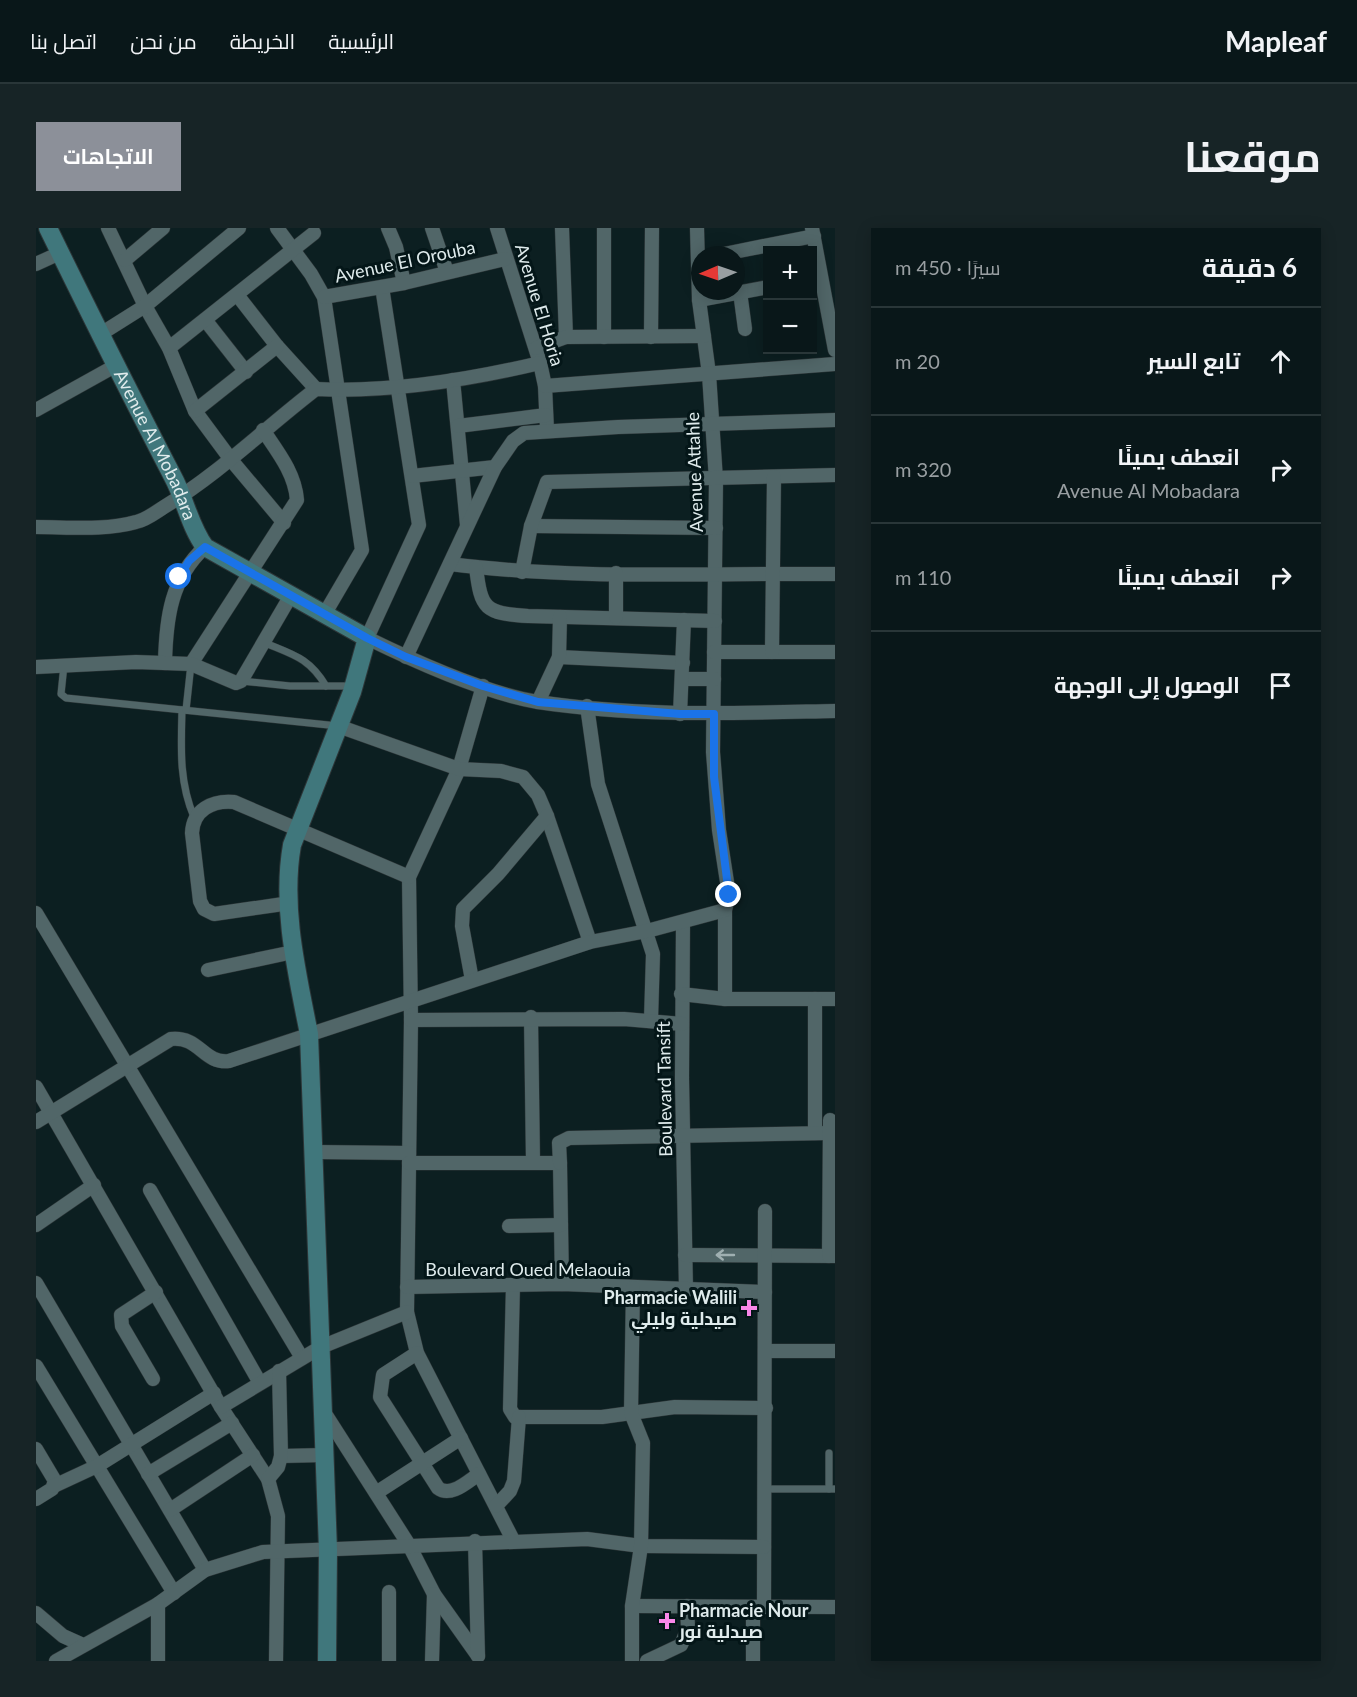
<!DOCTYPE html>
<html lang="ar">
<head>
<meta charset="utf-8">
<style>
  :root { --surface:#091719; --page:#172426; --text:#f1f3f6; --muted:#999fa2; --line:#293638; --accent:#8c9099 }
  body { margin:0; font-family:Lato,Cairo,sans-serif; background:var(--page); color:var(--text); direction:rtl }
  .controls { position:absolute; right:18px; top:18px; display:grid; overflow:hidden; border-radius:0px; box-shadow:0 3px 15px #0003 }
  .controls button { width:54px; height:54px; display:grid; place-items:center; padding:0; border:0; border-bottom:2px solid var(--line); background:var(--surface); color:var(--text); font:30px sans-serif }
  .compass { position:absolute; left:655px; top:18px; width:54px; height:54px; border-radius:50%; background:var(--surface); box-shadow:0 3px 15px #0003; rotate:268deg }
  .stop { position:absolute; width:18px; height:18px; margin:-14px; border:4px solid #1a73e8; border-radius:50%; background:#fff }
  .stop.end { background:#1a73e8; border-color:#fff; box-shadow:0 2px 6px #0008 }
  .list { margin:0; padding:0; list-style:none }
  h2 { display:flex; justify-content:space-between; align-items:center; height:78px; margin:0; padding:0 24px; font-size:26px }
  h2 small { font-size:20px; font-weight:400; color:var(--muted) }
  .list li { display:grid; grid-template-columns:39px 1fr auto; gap:18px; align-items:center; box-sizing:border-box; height:108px; padding:0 24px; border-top:2px solid var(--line) }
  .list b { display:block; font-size:22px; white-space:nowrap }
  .list p { margin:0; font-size:20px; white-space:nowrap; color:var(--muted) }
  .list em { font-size:20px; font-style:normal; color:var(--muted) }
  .icon { flex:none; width:33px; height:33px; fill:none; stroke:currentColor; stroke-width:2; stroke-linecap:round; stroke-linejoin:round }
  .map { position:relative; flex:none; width:799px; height:1433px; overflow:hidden; direction:ltr; border-radius:0px }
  header { display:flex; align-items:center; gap:36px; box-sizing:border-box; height:84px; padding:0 30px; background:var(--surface); border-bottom:2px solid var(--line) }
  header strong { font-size:28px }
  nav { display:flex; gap:33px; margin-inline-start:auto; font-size:21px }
  .intro { display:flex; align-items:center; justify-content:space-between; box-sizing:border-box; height:144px; padding:0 36px }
  h1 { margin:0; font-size:42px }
  .button { padding:15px 27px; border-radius:0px; background:var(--accent); color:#fff; font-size:21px; font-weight:700 }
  main { display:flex; gap:36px; padding:0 36px }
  aside { flex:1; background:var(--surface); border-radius:0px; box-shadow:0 3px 15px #0003 }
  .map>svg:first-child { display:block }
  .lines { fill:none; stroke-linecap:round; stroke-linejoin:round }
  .lane-casing { stroke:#2d3638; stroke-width:8 }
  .street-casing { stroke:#2d3638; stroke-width:15 }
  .secondary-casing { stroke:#2d3638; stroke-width:20 }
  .lane { stroke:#516668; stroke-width:7 }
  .street { stroke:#516668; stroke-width:14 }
  .secondary { stroke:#40777c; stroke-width:18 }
  .oneway { stroke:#9fafb1 }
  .route { stroke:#1a73e8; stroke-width:8 }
  .poi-dot { fill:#f987e9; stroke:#041618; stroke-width:2 }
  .labels { text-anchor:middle; stroke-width:6; stroke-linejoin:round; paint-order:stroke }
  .street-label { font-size:18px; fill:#dfebec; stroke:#041618 }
  .poi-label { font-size:18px; font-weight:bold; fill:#dfebec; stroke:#041618; text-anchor:end }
</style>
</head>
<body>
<header>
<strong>Mapleaf</strong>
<nav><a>الرئيسية</a><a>الخريطة</a><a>من نحن</a><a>اتصل بنا</a></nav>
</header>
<div class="intro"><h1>موقعنا</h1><a class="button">الاتجاهات</a></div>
<main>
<aside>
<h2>6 دقيقة<small>سيرًا · 450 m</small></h2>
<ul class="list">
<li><svg class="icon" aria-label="ahead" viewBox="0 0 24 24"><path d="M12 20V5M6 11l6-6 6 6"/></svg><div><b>تابع السير</b></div><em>20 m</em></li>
<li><svg class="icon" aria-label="right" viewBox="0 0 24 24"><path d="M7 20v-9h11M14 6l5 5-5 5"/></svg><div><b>انعطف يمينًا</b><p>Avenue Al Mobadara</p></div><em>320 m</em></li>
<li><svg class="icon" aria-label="right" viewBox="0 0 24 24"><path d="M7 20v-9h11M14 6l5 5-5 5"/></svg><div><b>انعطف يمينًا</b></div><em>110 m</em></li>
<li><svg class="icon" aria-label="arrive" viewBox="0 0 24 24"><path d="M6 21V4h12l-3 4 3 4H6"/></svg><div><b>الوصول إلى الوجهة</b></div></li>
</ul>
</aside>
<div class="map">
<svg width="799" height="1433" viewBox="0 0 799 1433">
  <rect width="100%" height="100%" fill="#0c1f21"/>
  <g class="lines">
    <g class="lane-casing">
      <g id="lane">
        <path d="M 229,415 C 258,427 273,430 290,458"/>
        <path d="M 28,437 L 25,466 L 30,470 L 302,498"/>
        <path d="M 205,453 L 254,458 L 315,458"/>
        <path d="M 146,482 C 145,520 143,554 158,589"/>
        <path d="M 150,482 L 155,436"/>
        <path d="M 729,1261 L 799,1261"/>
        <path d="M 793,1261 L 793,1225"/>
      </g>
    </g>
    <g class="street-casing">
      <g id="street">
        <path d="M 72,0 L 109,78 L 133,120 L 159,183 L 196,233 L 248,295"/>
        <path d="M 241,0 L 275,46 L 288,69 L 326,322 L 288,387"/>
        <path d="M 352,0 L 360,19 L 368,55"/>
        <path d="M 396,0 L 411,44"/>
        <path d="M 461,0 L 504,135 L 509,158 L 511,202"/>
        <path d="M 526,0 L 530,109"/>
        <path d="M 568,0 L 568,109"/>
        <path d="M 661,0 L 663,72 L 673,146 L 680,252 L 677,524 L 683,602 L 693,667 L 689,682 L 689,771"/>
        <path d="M 776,0 L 799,122"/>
        <path d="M 683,27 L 778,8"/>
        <path d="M 89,32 L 127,0"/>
        <path d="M 0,36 L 24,25"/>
        <path d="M 346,59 L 383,297 L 331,410 C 380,434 449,465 502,474 C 601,489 700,485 799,483"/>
        <path d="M 704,64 L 709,101"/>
        <path d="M 202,68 L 241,118 L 280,161"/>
        <path d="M 288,69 L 368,55 L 469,31"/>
        <path d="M 663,72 L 732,59"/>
        <path d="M 170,93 L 210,144"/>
        <path d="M 63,107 L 109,78 L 203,0"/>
        <path d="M 615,109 L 616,0"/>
        <path d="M 133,120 L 278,5"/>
        <path d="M 500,120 L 530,109 L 668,108"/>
        <path d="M 417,152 L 431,297"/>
        <path d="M 509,158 L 799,136"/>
        <path d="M 0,182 L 79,138"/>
        <path d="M 159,183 L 241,118"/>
        <path d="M 422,198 L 510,187"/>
        <path d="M 376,248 L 459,239"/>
        <path d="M 495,298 L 680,300"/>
        <path d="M 0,299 C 33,299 68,303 100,294 C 110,292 120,284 128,279 C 184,245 229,200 280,161 C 355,165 432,152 504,135"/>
        <path d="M 414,336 C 541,352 671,345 799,346"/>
        <path d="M 440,339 C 445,382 449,385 492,388 L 679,393"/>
        <path d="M 486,344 L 495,298 L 511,254 L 799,247"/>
        <path d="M 580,345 L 580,389"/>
        <path d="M 678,424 L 799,424"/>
        <path d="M 736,424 L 738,249"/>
        <path d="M 370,429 L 459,239 L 477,213 L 488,205 L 582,199 L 799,192"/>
        <path d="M 523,429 L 647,435"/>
        <path d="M 129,435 C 130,390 135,350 169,319"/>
        <path d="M 155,436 L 261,272 C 259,245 241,223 227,202"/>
        <path d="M 0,439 L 100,434 L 155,436 L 200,455 L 205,453 L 254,369"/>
        <path d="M 646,451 L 678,451"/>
        <path d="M 447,458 L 423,541 L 373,649 L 375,792 L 371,1084 L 381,1125 L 477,1312"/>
        <path d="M 502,474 L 523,429 L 524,389"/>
        <path d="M 551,478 L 562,556 L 617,726 L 615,792"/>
        <path d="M 644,486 L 648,392"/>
        <path d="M 302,498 L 423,541 L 465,543 L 487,549 L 502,567 L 511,588 L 554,714"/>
        <path d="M 254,675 L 178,686 L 168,681 L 164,673 L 156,605 C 157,582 176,572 198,574 L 373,649"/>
        <path d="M 0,685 L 266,1130"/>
        <path d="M 647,694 L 646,850 L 650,1062"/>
        <path d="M 172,742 L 257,724"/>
        <path d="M 436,752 L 426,698 L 427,681 L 462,646 L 511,588"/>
        <path d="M 645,766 L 689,771 L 799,771"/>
        <path d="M 495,789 L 497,934"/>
        <path d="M 375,792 L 588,791 L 646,796"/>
        <path d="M 0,859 L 185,1179 L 232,1251 L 242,1288 L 240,1433"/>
        <path d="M 0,894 L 135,811 C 164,808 167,836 193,833 L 554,714 L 611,703 L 689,682"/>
        <path d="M 779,905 L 779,771"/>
        <path d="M 278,924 L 373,925"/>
        <path d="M 373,935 L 524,935 L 526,1056"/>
        <path d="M 524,935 L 523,915 L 533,910 L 794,905"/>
        <path d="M 114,962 L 224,1155"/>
        <path d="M 0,997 L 58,957"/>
        <path d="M 473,998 L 525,997"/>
        <path d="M 649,1027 L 799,1028"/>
        <path d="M 793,1028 L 794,892"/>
        <path d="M 0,1055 L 169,1342"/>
        <path d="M 477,1057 L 474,1181 L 479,1189 L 566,1189 L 639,1179 L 730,1180"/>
        <path d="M 371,1059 L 526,1056 L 729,1064"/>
        <path d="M 729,1123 L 799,1123"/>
        <path d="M 381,1125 L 347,1147 L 344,1169 L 402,1260 C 415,1270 432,1253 443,1246"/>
        <path d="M 0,1138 L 138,1365"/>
        <path d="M 117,1151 L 86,1098 L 85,1087 L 120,1064"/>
        <path d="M 185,1179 L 285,1119 L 371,1084"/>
        <path d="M 288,1184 L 373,1317 L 398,1366 L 442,1428"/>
        <path d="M 0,1221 L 19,1253 L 16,1261 L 0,1271"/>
        <path d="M 245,1228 L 289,1227"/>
        <path d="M 112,1246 L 196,1195"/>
        <path d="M 232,1251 L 242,1239 L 245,1228 L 243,1143"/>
        <path d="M 18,1258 L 61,1238 L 178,1165"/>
        <path d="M 340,1265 L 425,1210"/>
        <path d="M 460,1278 L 474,1263 L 478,1253 L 483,1189"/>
        <path d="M 134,1282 L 217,1227"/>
        <path d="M 439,1313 L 442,1428"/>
        <path d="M 353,1364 L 353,1433"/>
        <path d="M 596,1378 L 799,1379"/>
        <path d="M 717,1379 L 717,1433"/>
        <path d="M 728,1379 L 729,983"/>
        <path d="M 0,1385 L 27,1408 L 47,1417"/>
        <path d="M 20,1433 L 122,1376 L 169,1342 L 227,1324 L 551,1311 L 605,1318 L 728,1319"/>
        <path d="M 122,1433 L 122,1376"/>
        <path d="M 396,1433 L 398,1366"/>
        <path d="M 596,1433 L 596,1378 L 605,1318 L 607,1215 L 595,1185 L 597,1060"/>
        <path d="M 611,1433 L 645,1417 L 652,1400 L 651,1378"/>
      </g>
    </g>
    <g class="secondary-casing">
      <g id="secondary">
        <path id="s1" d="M 12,0 C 53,84 94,166 137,249 C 149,271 154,299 169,319 L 331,410 L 316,464 L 256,617 C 245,679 261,745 273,806 L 292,1322 L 291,1433"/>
      </g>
    </g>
    <use href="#lane" class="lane"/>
    <use href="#street" class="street"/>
    <use href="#secondary" class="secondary"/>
  </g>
  <defs><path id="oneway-shaft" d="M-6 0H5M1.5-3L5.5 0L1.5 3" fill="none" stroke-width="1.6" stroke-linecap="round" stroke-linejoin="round" transform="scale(1.5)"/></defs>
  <use class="oneway" href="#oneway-shaft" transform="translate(689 1027) rotate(180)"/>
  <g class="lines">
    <path class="route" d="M 143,349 L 153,333 L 169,319 L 331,410 L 370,429 L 447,458 L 502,474 L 644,486 L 678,486 L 678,549 L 693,667"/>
  </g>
  <g class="poi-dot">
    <path d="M710 1071h6v6h6v6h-6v6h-6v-6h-6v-6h6z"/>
    <path d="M628 1384h6v6h6v6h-6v6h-6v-6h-6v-6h6z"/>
  </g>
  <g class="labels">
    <g class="street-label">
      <text transform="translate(369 34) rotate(-12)" y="6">Avenue El Orouba</text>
      <text transform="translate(503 77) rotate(73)" y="6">Avenue El Horia</text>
      <text dy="6" stroke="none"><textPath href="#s1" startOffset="242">Avenue Al Mobadara</textPath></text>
      <text transform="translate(659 244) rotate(-92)" y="6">Avenue Attahle</text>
      <text transform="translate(629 861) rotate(-91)" y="6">Boulevard Tansift</text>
      <text x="492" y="1048">Boulevard Oued Melaouia</text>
    </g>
    <g class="poi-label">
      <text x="701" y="1076">Pharmacie Walili<tspan x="701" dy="21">صيدلية وليلي</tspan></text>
      <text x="643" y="1389" text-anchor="start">Pharmacie Nour<tspan x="643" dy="21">صيدلية نور</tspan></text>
    </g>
  </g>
</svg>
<div class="controls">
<button>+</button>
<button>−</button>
</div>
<svg class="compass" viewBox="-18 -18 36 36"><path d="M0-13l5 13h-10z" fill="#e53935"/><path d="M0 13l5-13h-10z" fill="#999fa2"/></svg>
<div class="stop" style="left:143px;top:349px"></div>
<div class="stop end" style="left:693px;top:667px"></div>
</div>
</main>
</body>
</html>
